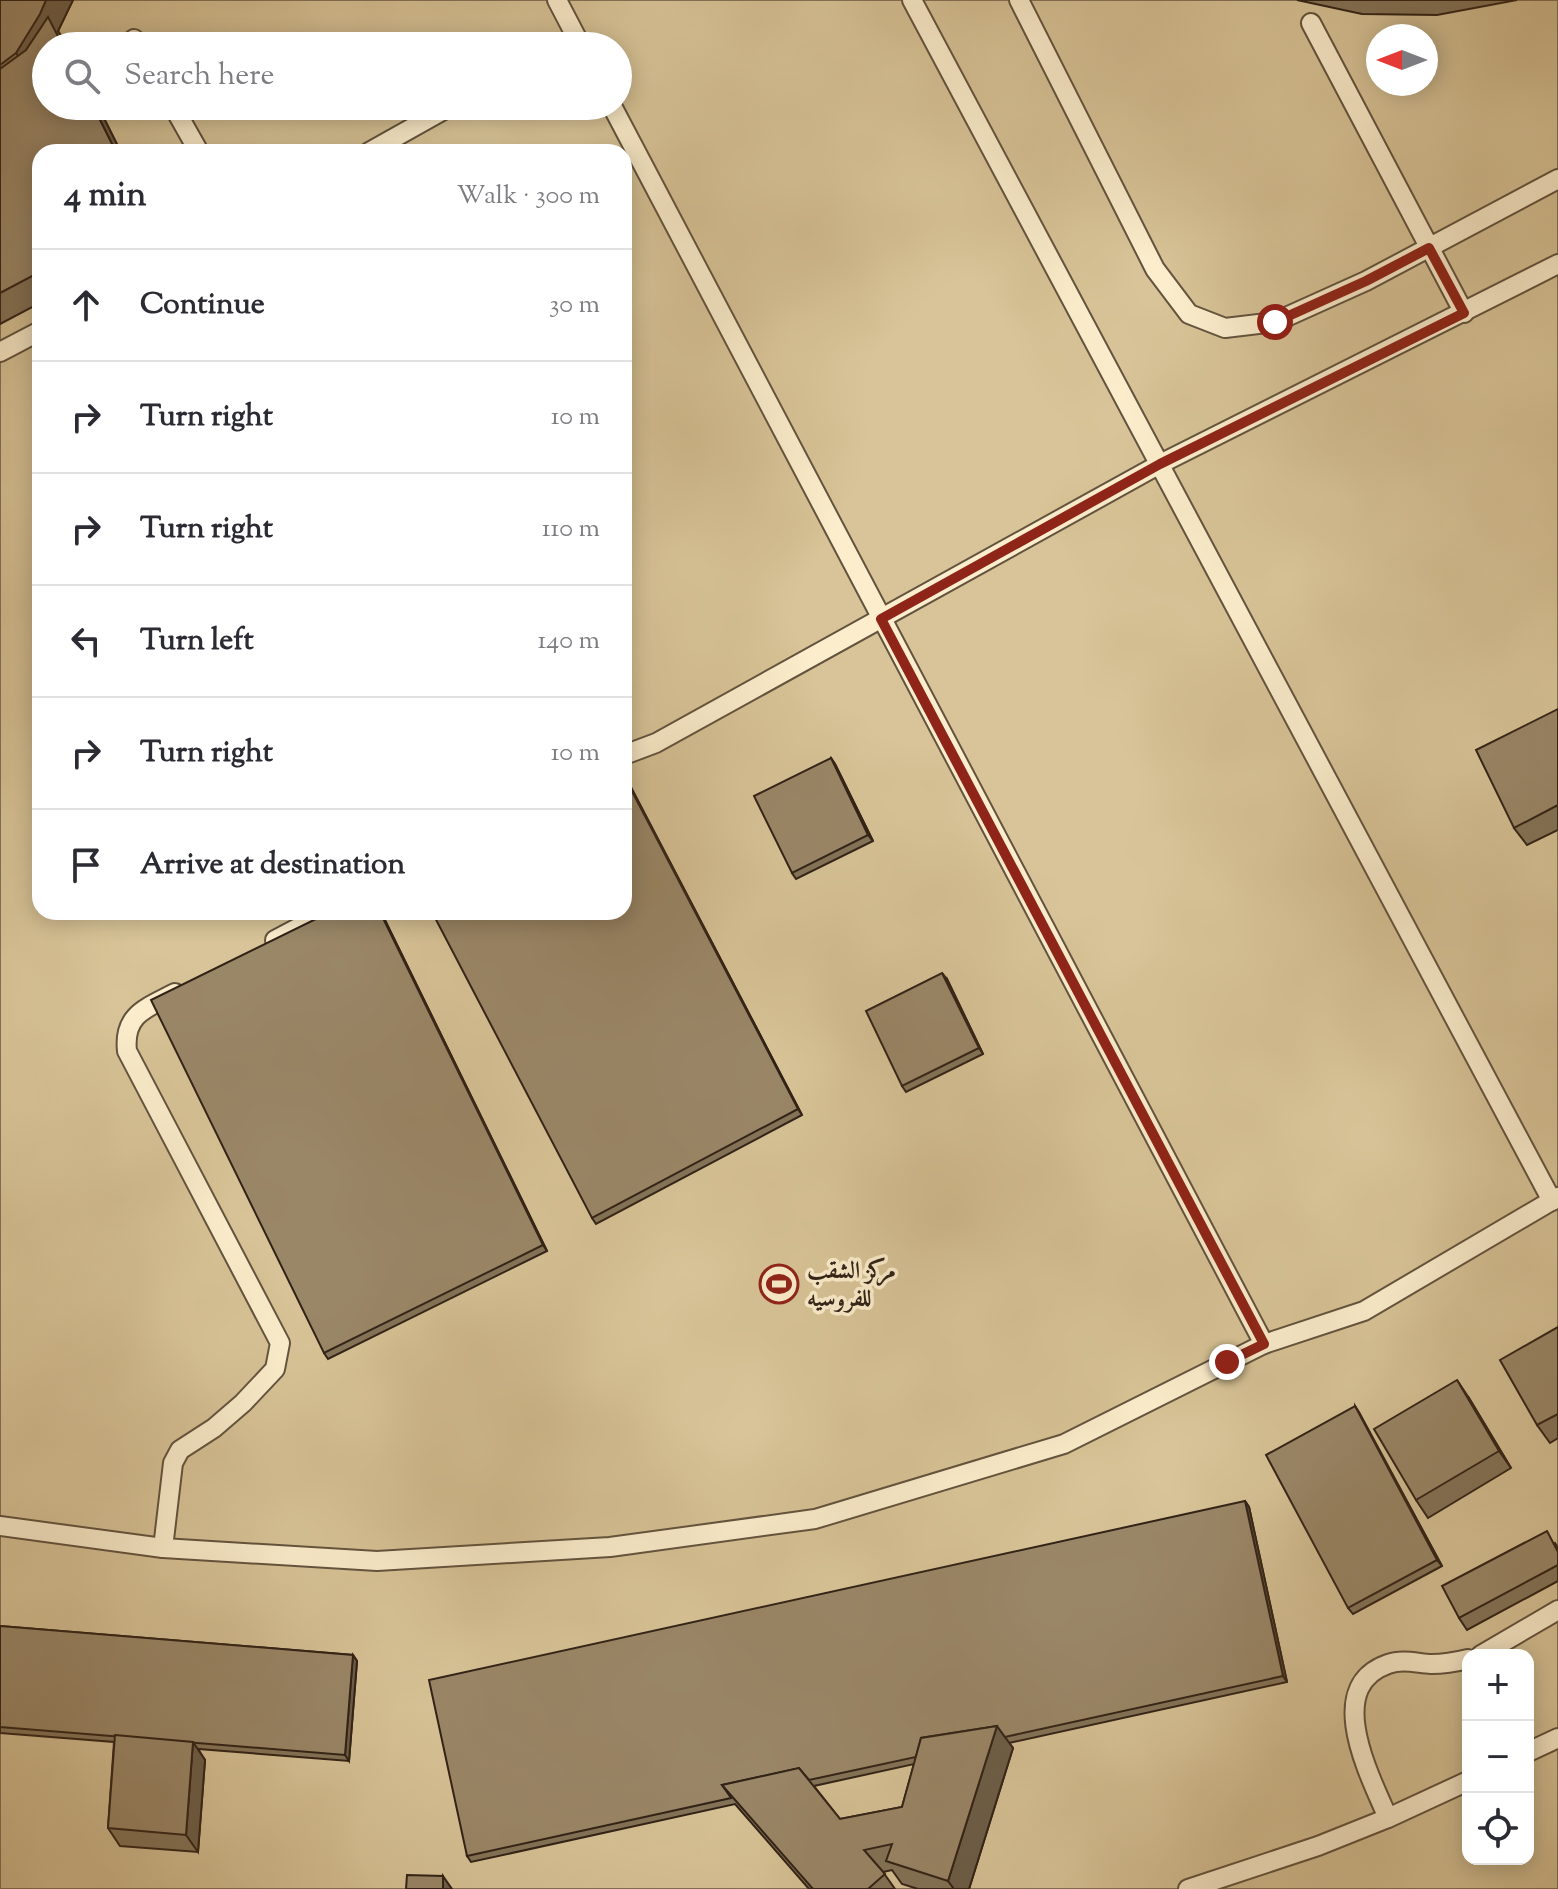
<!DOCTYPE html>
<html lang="en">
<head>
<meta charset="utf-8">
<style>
  :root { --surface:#fff; --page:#f2f2f3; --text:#2b2b33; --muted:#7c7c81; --line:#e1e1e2 }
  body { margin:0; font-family:"Sorts Mill Goudy",Amiri,serif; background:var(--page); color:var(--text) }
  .controls { position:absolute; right:24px; bottom:24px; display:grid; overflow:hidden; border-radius:16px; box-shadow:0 4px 20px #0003 }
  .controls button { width:72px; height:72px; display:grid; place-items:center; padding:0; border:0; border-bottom:2px solid var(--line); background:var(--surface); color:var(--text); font:40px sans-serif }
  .compass { position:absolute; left:1366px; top:24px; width:72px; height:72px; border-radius:50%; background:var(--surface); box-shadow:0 4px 20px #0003; rotate:270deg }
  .stop { position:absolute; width:24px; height:24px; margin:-18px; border:6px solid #8f2418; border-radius:50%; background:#fff }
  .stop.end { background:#8f2418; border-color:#fff; box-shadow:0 2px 8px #0008 }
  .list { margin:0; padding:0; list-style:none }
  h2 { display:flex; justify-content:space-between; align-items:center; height:104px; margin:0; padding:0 32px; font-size:34px }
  h2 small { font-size:26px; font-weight:400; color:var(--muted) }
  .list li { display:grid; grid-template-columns:52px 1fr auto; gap:24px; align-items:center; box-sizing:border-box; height:112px; padding:0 32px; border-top:2px solid var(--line) }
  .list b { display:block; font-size:30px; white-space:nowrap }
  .list em { font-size:26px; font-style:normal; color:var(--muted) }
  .icon { flex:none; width:44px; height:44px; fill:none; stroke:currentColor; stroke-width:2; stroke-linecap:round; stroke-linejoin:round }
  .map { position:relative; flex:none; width:1558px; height:1889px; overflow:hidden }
  .search { position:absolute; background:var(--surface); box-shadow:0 4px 20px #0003; left:32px; top:32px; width:600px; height:88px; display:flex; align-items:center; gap:20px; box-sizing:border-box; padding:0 28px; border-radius:44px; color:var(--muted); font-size:30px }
  .panel { position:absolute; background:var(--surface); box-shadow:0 4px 20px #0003; left:32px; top:144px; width:600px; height:776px; border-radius:24px }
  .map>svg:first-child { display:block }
  .green { fill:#d8c498; stroke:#847358; stroke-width:2; fill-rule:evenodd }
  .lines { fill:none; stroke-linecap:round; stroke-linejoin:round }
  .lane-casing { stroke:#63533e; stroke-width:22 }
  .lane { stroke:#fceecd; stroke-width:18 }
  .wall { fill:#847459; stroke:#312217; stroke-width:2; fill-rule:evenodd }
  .shaded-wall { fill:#6c5e49; stroke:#312217; stroke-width:2 }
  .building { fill:#9a8768; stroke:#312217; stroke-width:2 }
  .route { stroke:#8f2418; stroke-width:10 }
  .labels { text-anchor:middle; stroke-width:7; stroke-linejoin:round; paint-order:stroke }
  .poi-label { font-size:24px; font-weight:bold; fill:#312217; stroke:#fceecd; text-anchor:start }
</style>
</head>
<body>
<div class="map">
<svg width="1558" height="1889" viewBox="0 0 1558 1889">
  <rect width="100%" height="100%" fill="#fae5b2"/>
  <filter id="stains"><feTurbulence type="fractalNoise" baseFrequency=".0025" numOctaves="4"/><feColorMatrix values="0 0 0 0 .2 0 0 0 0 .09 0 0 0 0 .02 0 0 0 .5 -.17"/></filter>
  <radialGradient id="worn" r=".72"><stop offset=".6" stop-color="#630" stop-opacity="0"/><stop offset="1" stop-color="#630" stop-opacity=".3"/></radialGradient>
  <path class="green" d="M 0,0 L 1558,0 L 1558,1889 L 0,1889 ZM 1378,36 L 1426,36 L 1426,84 L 1378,84 ZM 46,46 L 618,46 L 618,106 L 46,106 ZM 40,152 L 624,152 L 624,912 L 40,912 ZM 1468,1655 L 1528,1655 L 1528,1859 L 1468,1859 Z"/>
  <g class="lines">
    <g class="lane-casing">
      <g id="lane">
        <path d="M 557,0 L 581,46"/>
        <path d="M 912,0 L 1552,1201"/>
        <path d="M 1019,0 L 1155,269 L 1189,314 L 1225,328 L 1275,322 L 1366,281 L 1558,179"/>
        <path d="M 1311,23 L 1464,313"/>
        <path d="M 134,39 L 138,46"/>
        <path d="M 173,106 L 199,152"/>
        <path d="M 612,106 L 1264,1344"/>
        <path d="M 369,152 L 451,106"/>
        <path d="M 0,352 L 40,331"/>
        <path d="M 624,755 L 656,743 L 1160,464 L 1558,264"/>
        <path d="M 275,940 L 328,912"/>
        <path d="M 0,1526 L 163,1548 L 377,1561 L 610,1547 L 815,1519 L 1064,1444 L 1264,1344 L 1364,1311 L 1558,1197"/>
        <path d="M 163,1548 L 173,1463 L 180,1450 L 214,1428 L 243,1403 L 275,1369 L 280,1343 L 127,1051 C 123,1014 147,1008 175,993"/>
        <path d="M 1481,1655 L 1558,1610"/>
        <path d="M 1528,1752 L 1558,1738"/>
        <path d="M 1388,1818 C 1371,1778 1322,1687 1388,1664 C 1402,1659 1416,1663 1431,1664 C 1443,1664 1456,1662 1468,1659"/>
        <path d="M 1188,1889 L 1318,1846 L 1388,1818 L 1468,1781"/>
      </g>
    </g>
    <use href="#lane" class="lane"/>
  </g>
  <g class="wall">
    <path d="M 0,0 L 73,0 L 58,31 L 64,40 L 40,152 L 40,303 L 0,324 Z"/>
    <path d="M 1297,0 L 1517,0 L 1437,15 L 1362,14 Z"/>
    <path d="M 1558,709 L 1558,830 L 1527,845 L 1514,828 Z"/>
    <path d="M 831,758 L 835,764 L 873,841 L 796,879 L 792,873 Z"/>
    <path d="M 624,774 L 802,1115 L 596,1224 L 592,1218 Z"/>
    <path d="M 330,912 L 381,912 L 547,1251 L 328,1359 L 324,1353 Z"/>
    <path d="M 947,979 L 983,1054 L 906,1092 L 902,1086 Z"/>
    <path d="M 1558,1327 L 1558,1438 L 1550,1443 L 1537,1425 Z"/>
    <path d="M 1469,1398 L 1511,1468 L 1428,1518 L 1416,1500 Z"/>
    <path d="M 1355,1406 L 1442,1566 L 1353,1614 L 1348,1608 Z"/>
    <path d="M 1245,1501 L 1249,1507 L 1287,1682 L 1009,1743 L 1013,1748 L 969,1889 L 918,1889 L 902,1884 L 892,1870 L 883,1872 L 895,1889 L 809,1889 L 735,1804 L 471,1862 L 467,1856 ZM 914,1764 L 902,1807 L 840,1819 L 814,1786 Z"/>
    <path d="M 1555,1543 L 1558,1548 L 1558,1581 L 1467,1630 L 1459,1618 Z"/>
    <path d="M 0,1626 L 353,1655 L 357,1661 L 349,1761 L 198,1749 L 205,1760 L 198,1852 L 120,1846 L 108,1828 L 114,1742 L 0,1733 Z"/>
  </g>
  <g class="shaded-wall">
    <path d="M 46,0 L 73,0 L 58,31 L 67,46 L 63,46 L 32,76 L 16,53 Z"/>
    <path d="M 93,106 L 98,106 L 121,152 L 116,152 Z"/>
    <path d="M 831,758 L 835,764 L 873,841 L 868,835 Z"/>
    <path d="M 624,774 L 802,1115 L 798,1109 Z"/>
    <path d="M 380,912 L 381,912 L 547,1251 L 543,1245 Z"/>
    <path d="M 942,973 L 947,979 L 983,1054 L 979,1048 Z"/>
    <path d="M 1457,1380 L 1469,1398 L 1511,1468 L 1499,1451 Z"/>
    <path d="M 1355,1406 L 1359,1412 L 1442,1566 L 1437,1560 Z"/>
    <path d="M 1245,1501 L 1249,1507 L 1287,1682 L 1283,1676 Z"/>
    <path d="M 353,1655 L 357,1661 L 349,1761 L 345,1755 Z"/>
    <path d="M 997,1726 L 1013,1748 L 969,1889 L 954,1889 L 948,1881 Z"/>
    <path d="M 193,1742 L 205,1760 L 198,1852 L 186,1835 Z"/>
    <path d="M 443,1876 L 452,1889 L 443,1889 Z"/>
  </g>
  <g class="building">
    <path d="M 0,0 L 46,0 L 40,14 L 16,53 L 0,65 Z"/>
    <path d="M 48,17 L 63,46 L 46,46 L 46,106 L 93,106 L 116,152 L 40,152 L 40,272 L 0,293 L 0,69 L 26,50 Z"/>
    <path d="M 1558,709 L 1558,805 L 1514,828 L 1476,750 Z"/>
    <path d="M 831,758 L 868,835 L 792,873 L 754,796 Z"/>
    <path d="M 624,776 L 798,1109 L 592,1218 L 432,912 L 624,912 Z"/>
    <path d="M 330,912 L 380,912 L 543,1245 L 324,1353 L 151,1000 Z"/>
    <path d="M 942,973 L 979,1048 L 902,1086 L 866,1011 Z"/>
    <path d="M 1558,1327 L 1558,1414 L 1537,1425 L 1500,1360 Z"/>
    <path d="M 1457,1380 L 1499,1451 L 1416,1500 L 1374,1429 Z"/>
    <path d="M 1355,1406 L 1437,1560 L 1348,1608 L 1266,1455 Z"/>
    <path d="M 1245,1501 L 1283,1676 L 1005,1737 L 997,1726 L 921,1738 L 916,1757 L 809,1780 L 799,1768 L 722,1785 L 731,1798 L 467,1856 L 429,1680 Z"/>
    <path d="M 1547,1531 L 1558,1552 L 1558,1565 L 1459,1618 L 1442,1586 Z"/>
    <path d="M 0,1626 L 353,1655 L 345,1755 L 0,1727 Z"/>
    <path d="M 997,1726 L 948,1881 L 886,1861 L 892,1844 L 864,1850 L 885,1874 L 868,1889 L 813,1889 L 722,1785 L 799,1768 L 840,1819 L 902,1807 L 921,1738 Z"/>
    <path d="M 115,1735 L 193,1742 L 186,1835 L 108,1828 Z"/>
    <path d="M 407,1875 L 443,1876 L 443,1889 L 406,1889 Z"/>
  </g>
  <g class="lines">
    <path class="route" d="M 1227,1362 L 1264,1344 L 881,619 L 1160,464 L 1464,313 L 1429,248 L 1366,281 L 1275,322"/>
  </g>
  <defs>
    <g id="stadium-ring" transform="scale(2)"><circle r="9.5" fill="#fceecd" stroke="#8f2418" stroke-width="1.5"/><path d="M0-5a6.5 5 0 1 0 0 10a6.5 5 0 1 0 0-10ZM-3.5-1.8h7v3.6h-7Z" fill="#8f2418"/></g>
  </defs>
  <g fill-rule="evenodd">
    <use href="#stadium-ring" x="779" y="1284"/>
  </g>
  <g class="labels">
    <g class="poi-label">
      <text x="807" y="1278">مركز الشقب<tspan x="807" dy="28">للفروسيه</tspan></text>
    </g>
  </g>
  <rect width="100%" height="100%" filter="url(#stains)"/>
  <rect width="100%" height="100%" fill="url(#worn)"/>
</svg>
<div class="controls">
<button>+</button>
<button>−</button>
<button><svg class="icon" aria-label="locate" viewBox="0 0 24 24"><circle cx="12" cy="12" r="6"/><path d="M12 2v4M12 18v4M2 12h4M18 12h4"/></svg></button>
</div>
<svg class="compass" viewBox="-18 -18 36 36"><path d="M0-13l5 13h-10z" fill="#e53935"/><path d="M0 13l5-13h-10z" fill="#7c7c81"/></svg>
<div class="stop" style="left:1275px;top:322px"></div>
<div class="stop end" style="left:1227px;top:1362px"></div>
<div class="search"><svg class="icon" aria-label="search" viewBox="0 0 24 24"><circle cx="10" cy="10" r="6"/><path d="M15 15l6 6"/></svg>Search here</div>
<section class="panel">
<h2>4 min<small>Walk · 300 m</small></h2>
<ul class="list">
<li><svg class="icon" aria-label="ahead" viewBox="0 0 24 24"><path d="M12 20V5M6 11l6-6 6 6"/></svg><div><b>Continue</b></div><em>30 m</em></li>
<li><svg class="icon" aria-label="right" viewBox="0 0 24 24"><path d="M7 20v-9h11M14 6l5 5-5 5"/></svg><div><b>Turn right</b></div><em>10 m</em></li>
<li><svg class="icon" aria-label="right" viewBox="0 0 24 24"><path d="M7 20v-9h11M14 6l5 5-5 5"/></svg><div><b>Turn right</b></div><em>110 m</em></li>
<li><svg class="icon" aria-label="left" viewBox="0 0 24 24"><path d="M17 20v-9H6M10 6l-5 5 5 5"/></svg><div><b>Turn left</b></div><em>140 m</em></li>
<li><svg class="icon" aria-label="right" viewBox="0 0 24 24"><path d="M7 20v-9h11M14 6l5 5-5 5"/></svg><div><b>Turn right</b></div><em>10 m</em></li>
<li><svg class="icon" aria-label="arrive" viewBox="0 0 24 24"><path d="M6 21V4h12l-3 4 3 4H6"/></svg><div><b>Arrive at destination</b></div></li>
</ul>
</section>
</div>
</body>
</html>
